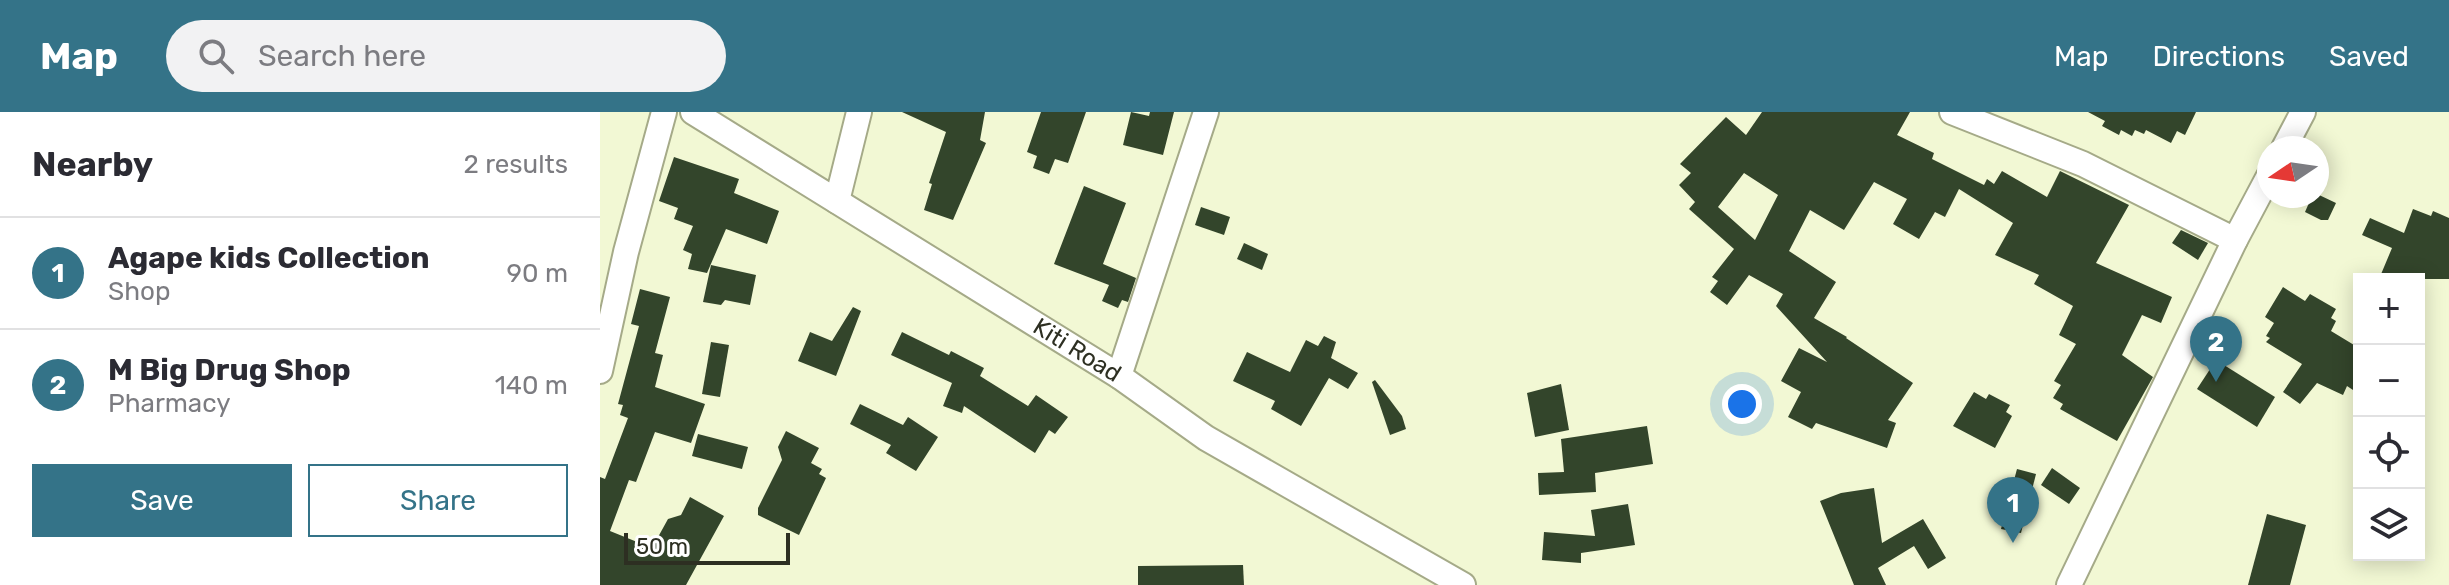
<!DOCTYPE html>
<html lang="en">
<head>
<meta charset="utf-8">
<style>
  :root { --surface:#fff; --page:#f2f2f3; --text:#2b2b33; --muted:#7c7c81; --line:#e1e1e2; --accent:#347388 }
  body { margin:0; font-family:Rubik,sans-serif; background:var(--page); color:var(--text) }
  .controls { position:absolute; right:24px; bottom:24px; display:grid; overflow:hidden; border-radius:0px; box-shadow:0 4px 20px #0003 }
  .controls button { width:72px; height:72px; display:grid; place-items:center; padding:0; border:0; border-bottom:2px solid var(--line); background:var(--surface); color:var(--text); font:40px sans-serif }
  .compass { position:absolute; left:1657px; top:24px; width:72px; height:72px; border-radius:50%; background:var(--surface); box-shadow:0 4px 20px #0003; rotate:257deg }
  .scale { position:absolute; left:24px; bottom:20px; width:166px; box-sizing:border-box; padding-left:8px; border:4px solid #2d2f22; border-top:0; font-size:22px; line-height:28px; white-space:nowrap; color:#2d2f22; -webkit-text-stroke:6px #fff; paint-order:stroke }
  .you { position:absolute; left:1142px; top:292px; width:28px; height:28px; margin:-20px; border:6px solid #fff; border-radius:50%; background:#1a73e8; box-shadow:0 0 0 12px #1a73e833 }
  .badge { display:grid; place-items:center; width:52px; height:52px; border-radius:50%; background:var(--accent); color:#fff; font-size:26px; font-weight:700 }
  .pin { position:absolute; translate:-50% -66px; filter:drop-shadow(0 2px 4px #0008) }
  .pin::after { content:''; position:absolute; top:42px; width:28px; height:24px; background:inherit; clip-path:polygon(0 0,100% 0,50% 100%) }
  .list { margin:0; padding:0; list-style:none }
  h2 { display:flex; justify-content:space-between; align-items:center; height:104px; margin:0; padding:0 32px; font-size:34px }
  h2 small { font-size:26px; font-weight:400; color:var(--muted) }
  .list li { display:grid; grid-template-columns:52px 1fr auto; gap:24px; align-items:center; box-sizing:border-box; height:112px; padding:0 32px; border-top:2px solid var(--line) }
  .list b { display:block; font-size:30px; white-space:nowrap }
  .list p { margin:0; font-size:26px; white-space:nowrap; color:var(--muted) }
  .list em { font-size:26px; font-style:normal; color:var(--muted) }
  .actions { display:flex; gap:16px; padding:24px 32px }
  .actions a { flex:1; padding:18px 0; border:2px solid var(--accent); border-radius:0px; text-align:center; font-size:28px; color:var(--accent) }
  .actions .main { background:var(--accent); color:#fff }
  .icon { flex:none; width:44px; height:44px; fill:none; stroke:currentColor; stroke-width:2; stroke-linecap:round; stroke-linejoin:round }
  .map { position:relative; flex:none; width:1849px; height:473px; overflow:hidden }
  header { display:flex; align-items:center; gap:48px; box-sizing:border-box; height:112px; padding:0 40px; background:var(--accent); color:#fff }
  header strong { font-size:38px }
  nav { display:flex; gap:44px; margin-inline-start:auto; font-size:28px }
  .search { width:560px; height:72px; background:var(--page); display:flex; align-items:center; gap:20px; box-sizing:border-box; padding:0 28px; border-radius:44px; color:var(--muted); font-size:30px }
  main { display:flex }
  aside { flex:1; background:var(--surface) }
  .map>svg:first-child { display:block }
  .building { fill:#33452b; fill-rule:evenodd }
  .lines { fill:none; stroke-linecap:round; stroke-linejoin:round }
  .minor-casing { stroke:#a5aa88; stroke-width:28 }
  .minor { stroke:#fff; stroke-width:24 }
  .labels { text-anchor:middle; stroke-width:8; stroke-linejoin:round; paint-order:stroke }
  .street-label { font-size:24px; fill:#2d2f22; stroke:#fff }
</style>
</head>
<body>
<header>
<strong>Map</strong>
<div class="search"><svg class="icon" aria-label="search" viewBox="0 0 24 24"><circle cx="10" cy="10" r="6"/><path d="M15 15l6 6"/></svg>Search here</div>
<nav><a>Map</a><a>Directions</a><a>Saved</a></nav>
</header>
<main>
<aside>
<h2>Nearby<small>2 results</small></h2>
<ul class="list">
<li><span class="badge">1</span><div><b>Agape kids Collection</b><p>Shop</p></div><em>90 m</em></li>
<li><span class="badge">2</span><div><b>M Big Drug Shop</b><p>Pharmacy</p></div><em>140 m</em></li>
</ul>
<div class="actions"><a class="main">Save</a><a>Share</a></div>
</aside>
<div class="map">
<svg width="1849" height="473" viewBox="0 0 1849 473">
  <rect width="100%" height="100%" fill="#f2f8d4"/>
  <g class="building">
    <path d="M 302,0 L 385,0 L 380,28 L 386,31 L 353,108 L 324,98 L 332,72 L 329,71 L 346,20 Z"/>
    <path d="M 441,0 L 486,0 L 468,51 L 455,47 L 449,62 L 433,56 L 437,44 L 427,40 Z"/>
    <path d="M 531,0 L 549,4 L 550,0 L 574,0 L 563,43 L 523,33 Z"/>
    <path d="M 1162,0 L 1310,0 L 1297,23 L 1334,41 L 1332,47 L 1384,73 L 1387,67 L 1394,72 L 1402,59 L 1447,85 L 1460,59 L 1529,93 L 1496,151 L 1572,185 L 1561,211 L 1542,203 L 1522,243 L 1553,265 L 1517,329 L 1460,297 L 1463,292 L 1453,286 L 1461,273 L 1454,269 L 1476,232 L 1459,223 L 1473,194 L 1434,172 L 1439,163 L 1395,143 L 1413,111 L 1359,77 L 1345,105 L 1335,100 L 1319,127 L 1293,112 L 1307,87 L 1274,70 L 1244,118 L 1210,98 L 1189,139 L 1236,170 L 1214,206 L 1247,225 L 1246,226 L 1313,271 L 1288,308 L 1296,311 L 1287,336 L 1216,311 L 1212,317 L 1188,305 L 1201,280 L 1181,269 L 1199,236 L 1227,250 L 1176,194 L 1183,182 L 1149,163 L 1127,193 L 1110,180 L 1118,169 L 1112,165 L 1134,137 L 1089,97 L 1095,90 L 1079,73 L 1091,61 L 1080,52 L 1126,5 L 1146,23 ZM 1144,61 L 1178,83 L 1155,128 L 1118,95 Z"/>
    <path d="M 1488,0 L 1596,0 L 1585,23 L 1577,19 L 1571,31 L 1546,18 L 1544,22 L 1535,18 L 1532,24 L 1521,18 L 1519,23 L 1502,14 L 1505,9 Z"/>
    <path d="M 74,45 L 139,67 L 134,81 L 179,99 L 167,132 L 126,117 L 107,161 L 88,157 L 92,142 L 83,138 L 93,114 L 74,107 L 78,96 L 59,89 Z"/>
    <path d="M 484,74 L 526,91 L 503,152 L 536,166 L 528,190 L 522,188 L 518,196 L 502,189 L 509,173 L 454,152 Z"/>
    <path d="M 1717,82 L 1736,91 L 1728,108 L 1721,108 L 1705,100 L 1712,84 L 1717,84 Z"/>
    <path d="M 601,95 L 630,105 L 624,123 L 595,113 Z"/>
    <path d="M 1813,97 L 1831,104 L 1833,99 L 1849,106 L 1849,167 L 1779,167 L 1792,136 L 1762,123 L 1770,106 L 1804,121 Z"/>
    <path d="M 1581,118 L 1608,131 L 1598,148 L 1572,131 Z"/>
    <path d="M 644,131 L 668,142 L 662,158 L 637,147 Z"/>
    <path d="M 111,153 L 156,163 L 150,193 L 125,188 L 121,193 L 103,190 Z"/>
    <path d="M 1683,175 L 1705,189 L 1710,182 L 1736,197 L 1731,206 L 1736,209 L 1731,219 L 1759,236 L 1759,282 L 1747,274 L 1743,283 L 1717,271 L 1700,292 L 1683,280 L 1702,252 L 1666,230 L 1670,226 L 1666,224 L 1674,211 L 1665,205 Z"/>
    <path d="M 40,177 L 70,185 L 55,241 L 63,243 L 55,275 L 105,292 L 91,331 L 55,320 L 36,370 L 29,368 L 10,419 L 52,436 L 68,407 L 81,403 L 90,385 L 124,404 L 86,473 L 0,473 L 0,365 L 5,367 L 28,306 L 20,303 L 23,293 L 18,292 L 39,214 L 31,212 Z"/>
    <path d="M 253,195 L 261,199 L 236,264 L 198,249 L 210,220 L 232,229 Z"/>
    <path d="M 302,220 L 349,243 L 351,239 L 384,256 L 380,264 L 428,294 L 436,283 L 468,305 L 455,322 L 449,318 L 435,341 L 364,294 L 362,301 L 343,294 L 352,271 L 291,243 Z"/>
    <path d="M 724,224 L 736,230 L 731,246 L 758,261 L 748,277 L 729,266 L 701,314 L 671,297 L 675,289 L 633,269 L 647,240 L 690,260 L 706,228 L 718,234 Z"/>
    <path d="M 111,230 L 129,233 L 120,285 L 102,282 Z"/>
    <path d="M 1616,248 L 1675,285 L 1657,315 L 1597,277 Z"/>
    <path d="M 775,268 L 802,304 L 806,317 L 790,323 L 772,270 Z"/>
    <path d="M 961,272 L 969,318 L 935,325 L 927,281 Z"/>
    <path d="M 1374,280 L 1386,287 L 1389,282 L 1410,293 L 1406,300 L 1412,304 L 1395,336 L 1353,314 Z"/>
    <path d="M 260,292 L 303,313 L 308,305 L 338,325 L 316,359 L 286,341 L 291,333 L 250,312 Z"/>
    <path d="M 1047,314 L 1053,352 L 995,361 L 996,380 L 939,383 L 938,361 L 964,360 L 961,327 Z"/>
    <path d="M 186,319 L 219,336 L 211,351 L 222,357 L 219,362 L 226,366 L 199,423 L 158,403 L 158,396 L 182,348 L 178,335 Z"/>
    <path d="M 98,322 L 148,335 L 142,357 L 92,344 Z"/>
    <path d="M 1452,356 L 1480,376 L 1469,392 L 1441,373 Z"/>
    <path d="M 1417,357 L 1436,362 L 1421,421 L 1401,417 Z"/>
    <path d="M 1274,376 L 1282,431 L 1323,407 L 1346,446 L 1328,457 L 1314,434 L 1278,456 L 1286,473 L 1254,473 L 1220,389 L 1241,381 Z"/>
    <path d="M 1028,392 L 1035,433 L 981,441 L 981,451 L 942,448 L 944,420 L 995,424 L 991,398 Z"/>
    <path d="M 1667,402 L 1706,413 L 1690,473 L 1648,473 Z"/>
    <path d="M 643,453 L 644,473 L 538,473 L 538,454 Z"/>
  </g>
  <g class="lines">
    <g class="minor-casing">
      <g id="minor">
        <path id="s1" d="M 93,0 L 519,264 L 606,326 L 863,473"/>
        <path d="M 1352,0 L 1483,52 L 1635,128"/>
        <path d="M 1684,36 L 1703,0"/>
        <path d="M 237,89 L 259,0"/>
        <path d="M 0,259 L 26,140 L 64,0"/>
        <path d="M 519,264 L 606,0"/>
        <path d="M 1469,473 L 1635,128 L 1669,64"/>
      </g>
    </g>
    <use href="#minor" class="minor"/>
  </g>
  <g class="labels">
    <g class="street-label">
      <text dy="8" stroke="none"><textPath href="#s1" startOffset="452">Kiti Road</textPath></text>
    </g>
  </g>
</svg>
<div class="controls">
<button>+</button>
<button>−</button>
<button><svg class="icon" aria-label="locate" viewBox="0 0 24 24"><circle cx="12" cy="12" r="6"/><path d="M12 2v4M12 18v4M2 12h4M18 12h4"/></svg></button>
<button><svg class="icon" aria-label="layers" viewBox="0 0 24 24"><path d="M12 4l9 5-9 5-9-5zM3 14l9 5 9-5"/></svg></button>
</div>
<svg class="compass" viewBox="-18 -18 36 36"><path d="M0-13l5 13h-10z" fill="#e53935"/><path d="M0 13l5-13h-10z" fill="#7c7c81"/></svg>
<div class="scale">50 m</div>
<div class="you"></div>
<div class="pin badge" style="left:1413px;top:431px">1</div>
<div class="pin badge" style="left:1616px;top:270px">2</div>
</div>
</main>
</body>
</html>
